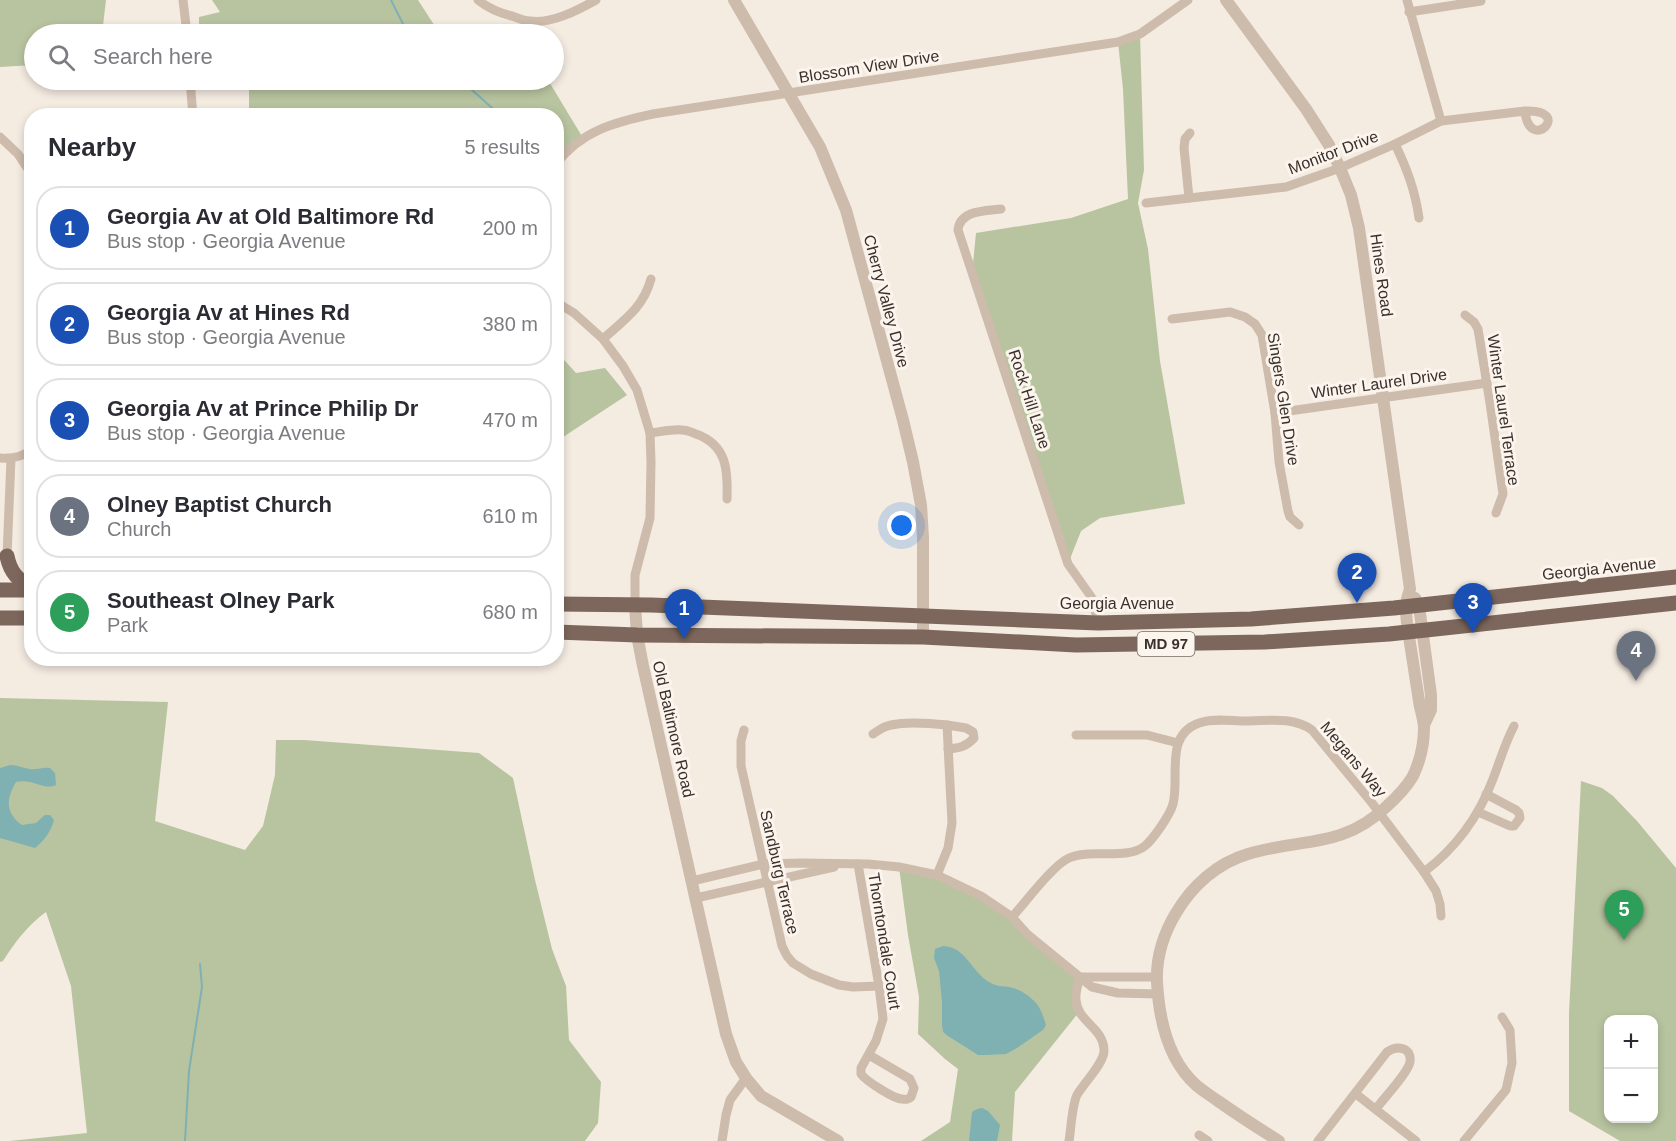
<!DOCTYPE html>
<html lang="en">
<head>
<meta charset="utf-8">
<style>
  :root { --surface:#fff; --page:#f7f7f7; --text:#2b2b33; --muted:#7c7c81; --line:#e1e1e2; --accent:#1f5a5e }
  body { margin:0; font-family:Helvetica,sans-serif; background:var(--page); color:var(--text) }
  .controls { position:absolute; right:18px; bottom:18px; display:grid; overflow:hidden; border-radius:12px; box-shadow:0 3px 9px #0003 }
  .controls button { width:54px; height:54px; display:grid; place-items:center; padding:0; border:0; border-bottom:2px solid var(--line); background:var(--surface); color:var(--text); font:30px sans-serif }
  .you { position:absolute; left:902px; top:526px; width:21px; height:21px; margin:-15px; border:4px solid #fff; border-radius:50%; background:#1a73e8; box-shadow:0 0 0 9px #1a73e833 }
  .badge { display:grid; place-items:center; width:39px; height:39px; border-radius:50%; background:var(--accent); color:#fff; font-size:20px; font-weight:700 }
  .pin { position:absolute; translate:-50% -50px; filter:drop-shadow(0 2px 3px #0008) }
  .pin::after { content:''; position:absolute; top:32px; width:21px; height:18px; background:inherit; clip-path:polygon(0 0,100% 0,50% 100%) }
  .list { margin:0; padding:0; list-style:none }
  h2 { display:flex; justify-content:space-between; align-items:center; height:78px; margin:0; padding:0 24px; font-size:26px }
  h2 small { font-size:20px; font-weight:400; color:var(--muted) }
  .list li { display:grid; grid-template-columns:39px 1fr auto; gap:18px; align-items:center; box-sizing:border-box; height:84px; margin:0 12px 12px; padding:0 12px; border:2px solid var(--line); border-radius:24px }
  .list b { display:block; font-size:22px; white-space:nowrap }
  .list p { margin:0; font-size:20px; white-space:nowrap; color:var(--muted) }
  .list em { font-size:20px; font-style:normal; color:var(--muted) }
  .icon { flex:none; width:33px; height:33px; fill:none; stroke:currentColor; stroke-width:2; stroke-linecap:round; stroke-linejoin:round }
  .map { position:relative; flex:none; width:1676px; height:1141px; overflow:hidden }
  .search { position:absolute; background:var(--surface); box-shadow:0 3px 9px #0003; left:24px; top:24px; width:540px; height:66px; display:flex; align-items:center; gap:15px; box-sizing:border-box; padding:0 21px; border-radius:33px; color:var(--muted); font-size:22px }
  .panel { position:absolute; background:var(--surface); box-shadow:0 3px 9px #0003; left:24px; top:108px; width:540px; height:558px; border-radius:24px }
  .map>svg:first-child { display:block }
  .green { fill:#b8c4a0; fill-rule:evenodd }
  .water { fill:#7fb0b2 }
  .lines { fill:none; stroke-linecap:round; stroke-linejoin:round }
  .stream { stroke:#7fb0b2; stroke-width:2 }
  .minor { stroke:#cdbbac; stroke-width:9 }
  .tertiary { stroke:#cdbbac; stroke-width:12 }
  .primary { stroke:#7d675c; stroke-width:15 }
  .labels { text-anchor:middle; stroke-width:6; stroke-linejoin:round; paint-order:stroke }
  .shield { fill:#fbf5ee; stroke:#756b66; stroke-width:1.5 }
  .shield-label { font-size:15px; font-weight:bold; fill:#3b302b }
  .street-label { font-size:16px; fill:#3b302b; stroke:#fbf5ee }
</style>
</head>
<body>
<div class="map">
<svg width="1676" height="1141" viewBox="0 0 1676 1141">
  <rect width="100%" height="100%" fill="#f4ebe1"/>
  <g class="green">
    <path d="M 0,0 L 106,0 L 102,34 L 34,34 L 34,65 L 0,67 Z"/>
    <path d="M 212,0 L 418,0 L 440,34 L 247,34 L 247,33 L 199,34 L 199,17 L 220,12 Z"/>
    <path d="M 1140,34 L 1144,170 L 1138,203 L 1148,249 L 1160,361 L 1185,504 L 1100,518 L 1081,531 L 1068,564 L 972,274 L 976,233 L 1071,218 L 1128,199 L 1123,89 L 1118,42 Z"/>
    <path d="M 249,80 L 548,80 L 583,138 L 557,164 L 556,116 L 249,116 Z"/>
    <path d="M 556,351 L 576,373 L 605,368 L 627,395 L 557,441 Z"/>
    <path d="M 0,698 L 168,702 L 155,821 L 245,850 L 263,826 L 275,775 L 276,740 L 304,740 L 479,753 L 513,778 L 535,880 L 552,949 L 566,986 L 569,1040 L 601,1082 L 598,1123 L 585,1141 L 10,1141 L 87,1133 L 71,986 L 46,912 C 28,925 15,942 3,961 L 0,962 Z"/>
    <path d="M 1581,781 L 1602,788 L 1613,796 L 1637,821 L 1676,868 L 1676,1141 L 1620,1141 L 1569,1111 L 1569,1013 ZM 1608,1020 L 1654,1020 L 1654,1118 L 1608,1118 Z"/>
    <path d="M 899,867 L 937,875 L 981,896 L 1080,977 L 1079,1012 L 1015,1092 L 1012,1141 L 921,1141 L 950,1122 L 958,1069 L 945,1059 L 918,1034 L 919,997 L 908,935 Z"/>
  </g>
  <g class="water">
    <path d="M 10,765 C 18,765 22,768 30,769 C 37,770 43,767 50,768 L 55,773 L 56,785 C 44,791 33,778 16,782 C 6,799 5,813 22,825 L 36,823 L 45,815 L 50,815 L 54,820 C 51,831 45,840 35,848 L 0,838 L 0,768 Z"/>
    <path d="M 943,946 C 965,947 970,968 986,980 C 997,988 1002,985 1013,988 C 1020,990 1028,995 1033,1000 C 1041,1007 1043,1016 1046,1025 L 1043,1030 L 1017,1048 L 1006,1054 L 987,1055 L 978,1055 L 948,1036 L 943,1032 L 942,1025 L 942,1002 L 939,971 L 934,958 L 935,949 Z"/>
    <path d="M 982,1108 L 988,1111 L 1000,1125 L 997,1141 L 969,1141 L 972,1112 L 977,1109 Z"/>
  </g>
  <g class="lines">
    <g class="stream">
      <path d="M 391,0 L 408,34"/>
      <path d="M 461,80 L 501,116"/>
      <path d="M 185,1141 L 189,1071 L 202,987 L 200,964"/>
    </g>
    <g class="minor">
      <path d="M 183,0 L 187,34"/>
      <path d="M 478,0 C 488,8 499,13 512,16 C 517,18 524,21 530,21 C 552,24 578,10 596,0"/>
      <path d="M 1407,0 L 1441,121"/>
      <path d="M 1409,12 L 1481,1"/>
      <path d="M 190,80 L 193,116"/>
      <path d="M 0,137 L 18,154 L 32,175"/>
      <path d="M 1395,144 C 1407,169 1415,190 1419,218"/>
      <path d="M 556,164 C 581,131 615,122 653,114 L 1118,42 L 1140,34 L 1188,0"/>
      <path d="M 1189,198 L 1184,148 L 1185,139 L 1190,133"/>
      <path d="M 1146,203 L 1286,187 L 1340,168 L 1395,144 L 1441,121 L 1525,111 C 1575,109 1529,155 1525,111"/>
      <path d="M 1001,209 C 985,211 960,210 958,230 L 1068,564 L 1092,598 L 1098,623"/>
      <path d="M 32,213 L 29,221 L 32,229"/>
      <path d="M 556,302 L 574,313 L 603,339 L 623,366 L 637,390 L 650,433 L 651,462 L 650,518 L 635,575 L 635,605"/>
      <path d="M 1465,315 L 1474,322 L 1478,329 L 1490,403 L 1503,494 L 1496,513"/>
      <path d="M 1172,319 L 1230,312 L 1245,317 L 1255,324 L 1262,335 L 1275,413 L 1279,462 L 1288,511 L 1290,517 L 1299,525"/>
      <path d="M 603,339 C 624,320 643,308 651,279"/>
      <path d="M 1275,413 L 1487,383"/>
      <path d="M 650,433 C 660,432 672,429 682,430 C 687,430 691,432 696,434 C 727,445 728,470 727,499"/>
      <path d="M 0,458 C 12,459 23,457 32,449"/>
      <path d="M 7,556 L 11,459"/>
      <path d="M 947,725 L 966,728 L 973,732 L 974,738 C 966,747 959,748 948,749"/>
      <path d="M 744,730 L 741,741 L 741,766 L 782,946 L 787,956 L 793,963 L 811,974 L 839,985 L 853,987 L 879,986"/>
      <path d="M 873,734 C 879,730 884,726 891,725 C 908,721 929,723 947,725 L 952,823 L 948,848 L 937,875"/>
      <path d="M 1076,735 L 1147,735 L 1178,743"/>
      <path d="M 1478,812 L 1510,826 L 1514,826 L 1520,818 L 1519,813 L 1516,810 L 1486,794"/>
      <path d="M 858,864 L 879,986 L 883,1019 L 876,1041 L 861,1068 L 861,1074 C 866,1081 894,1099 902,1099 C 907,1100 908,1099 911,1097 L 914,1088 L 910,1079 L 869,1055"/>
      <path d="M 1424,872 C 1456,848 1479,816 1493,779 C 1500,761 1505,743 1514,726"/>
      <path d="M 692,881 L 764,864 L 801,863 L 868,864 L 899,867 L 937,875 L 981,896 L 1012,917 L 1027,934 L 1092,987 L 1118,993 L 1158,994"/>
      <path d="M 696,898 L 834,867"/>
      <path d="M 1012,917 C 1025,903 1053,865 1069,858 C 1091,848 1125,861 1145,846 C 1154,838 1170,815 1173,804 C 1180,777 1164,735 1199,723 C 1212,718 1231,721 1245,721 C 1267,721 1292,716 1312,730 L 1372,803 L 1424,872 L 1436,891 L 1440,904 L 1441,916"/>
      <path d="M 1080,977 L 1157,977"/>
      <path d="M 1356,1094 L 1416,1141"/>
      <path d="M 1199,1135 L 1208,1141"/>
      <path d="M 722,1141 L 726,1115 L 730,1100 L 746,1078"/>
      <path d="M 1069,1141 C 1071,1129 1072,1105 1077,1095 C 1084,1083 1104,1063 1104,1051 C 1104,1027 1077,1022 1076,1000 C 1075,992 1078,984 1080,977"/>
      <path d="M 1318,1141 L 1387,1052 C 1397,1045 1412,1047 1410,1062 C 1408,1073 1383,1099 1376,1109"/>
      <path d="M 1464,1141 L 1506,1090 L 1512,1063 L 1510,1030 L 1502,1017"/>
    </g>
    <g class="tertiary">
      <path d="M 734,0 L 820,147 L 846,210 L 903,420 L 913,462 L 921,505 L 923,538 L 923,637"/>
      <path d="M 1226,0 L 1306,109 L 1329,145 L 1340,168 L 1351,195 L 1359,228 L 1410,589 C 1408,595 1406,601 1406,607 C 1406,619 1408,632 1410,643 C 1413,663 1416,682 1419,701 C 1420,710 1424,719 1424,728 C 1424,744 1420,761 1413,776 C 1406,788 1396,798 1386,807 C 1342,849 1300,838 1248,854 C 1217,863 1192,886 1176,913 C 1164,933 1156,958 1157,982 C 1159,1018 1168,1060 1196,1085 C 1203,1091 1211,1096 1218,1101 C 1238,1115 1258,1128 1279,1141"/>
      <path d="M 1415,598 L 1419,606 L 1431,695 L 1431,710 L 1424,725"/>
      <path d="M 635,605 L 637,635 L 643,666 L 726,1034 L 736,1062 L 746,1078 L 761,1096 L 838,1141"/>
    </g>
    <g class="primary">
      <path d="M 7,556 C 10,571 17,581 32,586"/>
      <path d="M 0,590 L 32,590"/>
      <path d="M 556,604 L 651,605 L 1098,623 L 1251,619 L 1394,608 L 1676,577"/>
      <path d="M 0,618 L 32,618"/>
      <path d="M 556,632 L 637,635 L 923,637 L 1076,645 L 1265,642 L 1389,634 L 1676,603"/>
    </g>
  </g>
  <g class="labels">
    <rect class="shield" x="1137.5" y="632" width="57" height="24" rx="4.5"/>
    <g class="shield-label">
      <text x="1166" y="649">MD 97</text>
    </g>
    <g class="street-label">
      <text transform="translate(869 66) rotate(-9)" y="6">Blossom View Drive</text>
      <text transform="translate(1333 152) rotate(-21)" y="6">Monitor Drive</text>
      <text transform="translate(1382 275) rotate(82)" y="6">Hines Road</text>
      <text transform="translate(887 301) rotate(75)" y="6">Cherry Valley Drive</text>
      <text transform="translate(1379 383) rotate(-8)" y="6">Winter Laurel Drive</text>
      <text transform="translate(1030 399) rotate(72)" y="6">Rock Hill Lane</text>
      <text transform="translate(1284 399) rotate(81)" y="6">Singers Glen Drive</text>
      <text transform="translate(1504 410) rotate(82)" y="6">Winter Laurel Terrace</text>
      <text transform="translate(1599 568) rotate(-6)" y="6">Georgia Avenue</text>
      <text x="1117" y="609">Georgia Avenue</text>
      <text transform="translate(674 729) rotate(77)" y="6">Old Baltimore Road</text>
      <text transform="translate(1354 759) rotate(50)" y="6">Megans Way</text>
      <text transform="translate(780 872) rotate(77)" y="6">Sandburg Terrace</text>
      <text transform="translate(885 941) rotate(81)" y="6">Thorntondale Court</text>
    </g>
  </g>
</svg>
<div class="controls">
<button>+</button>
<button>−</button>
</div>
<div class="you"></div>
<div class="pin badge" style="left:684px;top:639px;background:#1a4fb4">1</div>
<div class="pin badge" style="left:1357px;top:603px;background:#1a4fb4">2</div>
<div class="pin badge" style="left:1473px;top:633px;background:#1a4fb4">3</div>
<div class="pin badge" style="left:1636px;top:681px;background:#6b7280">4</div>
<div class="pin badge" style="left:1624px;top:940px;background:#2e9e5b">5</div>
<div class="search"><svg class="icon" aria-label="search" viewBox="0 0 24 24"><circle cx="10" cy="10" r="6"/><path d="M15 15l6 6"/></svg>Search here</div>
<section class="panel">
<h2>Nearby<small>5 results</small></h2>
<ul class="list">
<li><span class="badge" style="background:#1a4fb4">1</span><div><b>Georgia Av at Old Baltimore Rd</b><p>Bus stop · Georgia Avenue</p></div><em>200 m</em></li>
<li><span class="badge" style="background:#1a4fb4">2</span><div><b>Georgia Av at Hines Rd</b><p>Bus stop · Georgia Avenue</p></div><em>380 m</em></li>
<li><span class="badge" style="background:#1a4fb4">3</span><div><b>Georgia Av at Prince Philip Dr</b><p>Bus stop · Georgia Avenue</p></div><em>470 m</em></li>
<li><span class="badge" style="background:#6b7280">4</span><div><b>Olney Baptist Church</b><p>Church</p></div><em>610 m</em></li>
<li><span class="badge" style="background:#2e9e5b">5</span><div><b>Southeast Olney Park</b><p>Park</p></div><em>680 m</em></li>
</ul>
</section>
</div>
</body>
</html>
